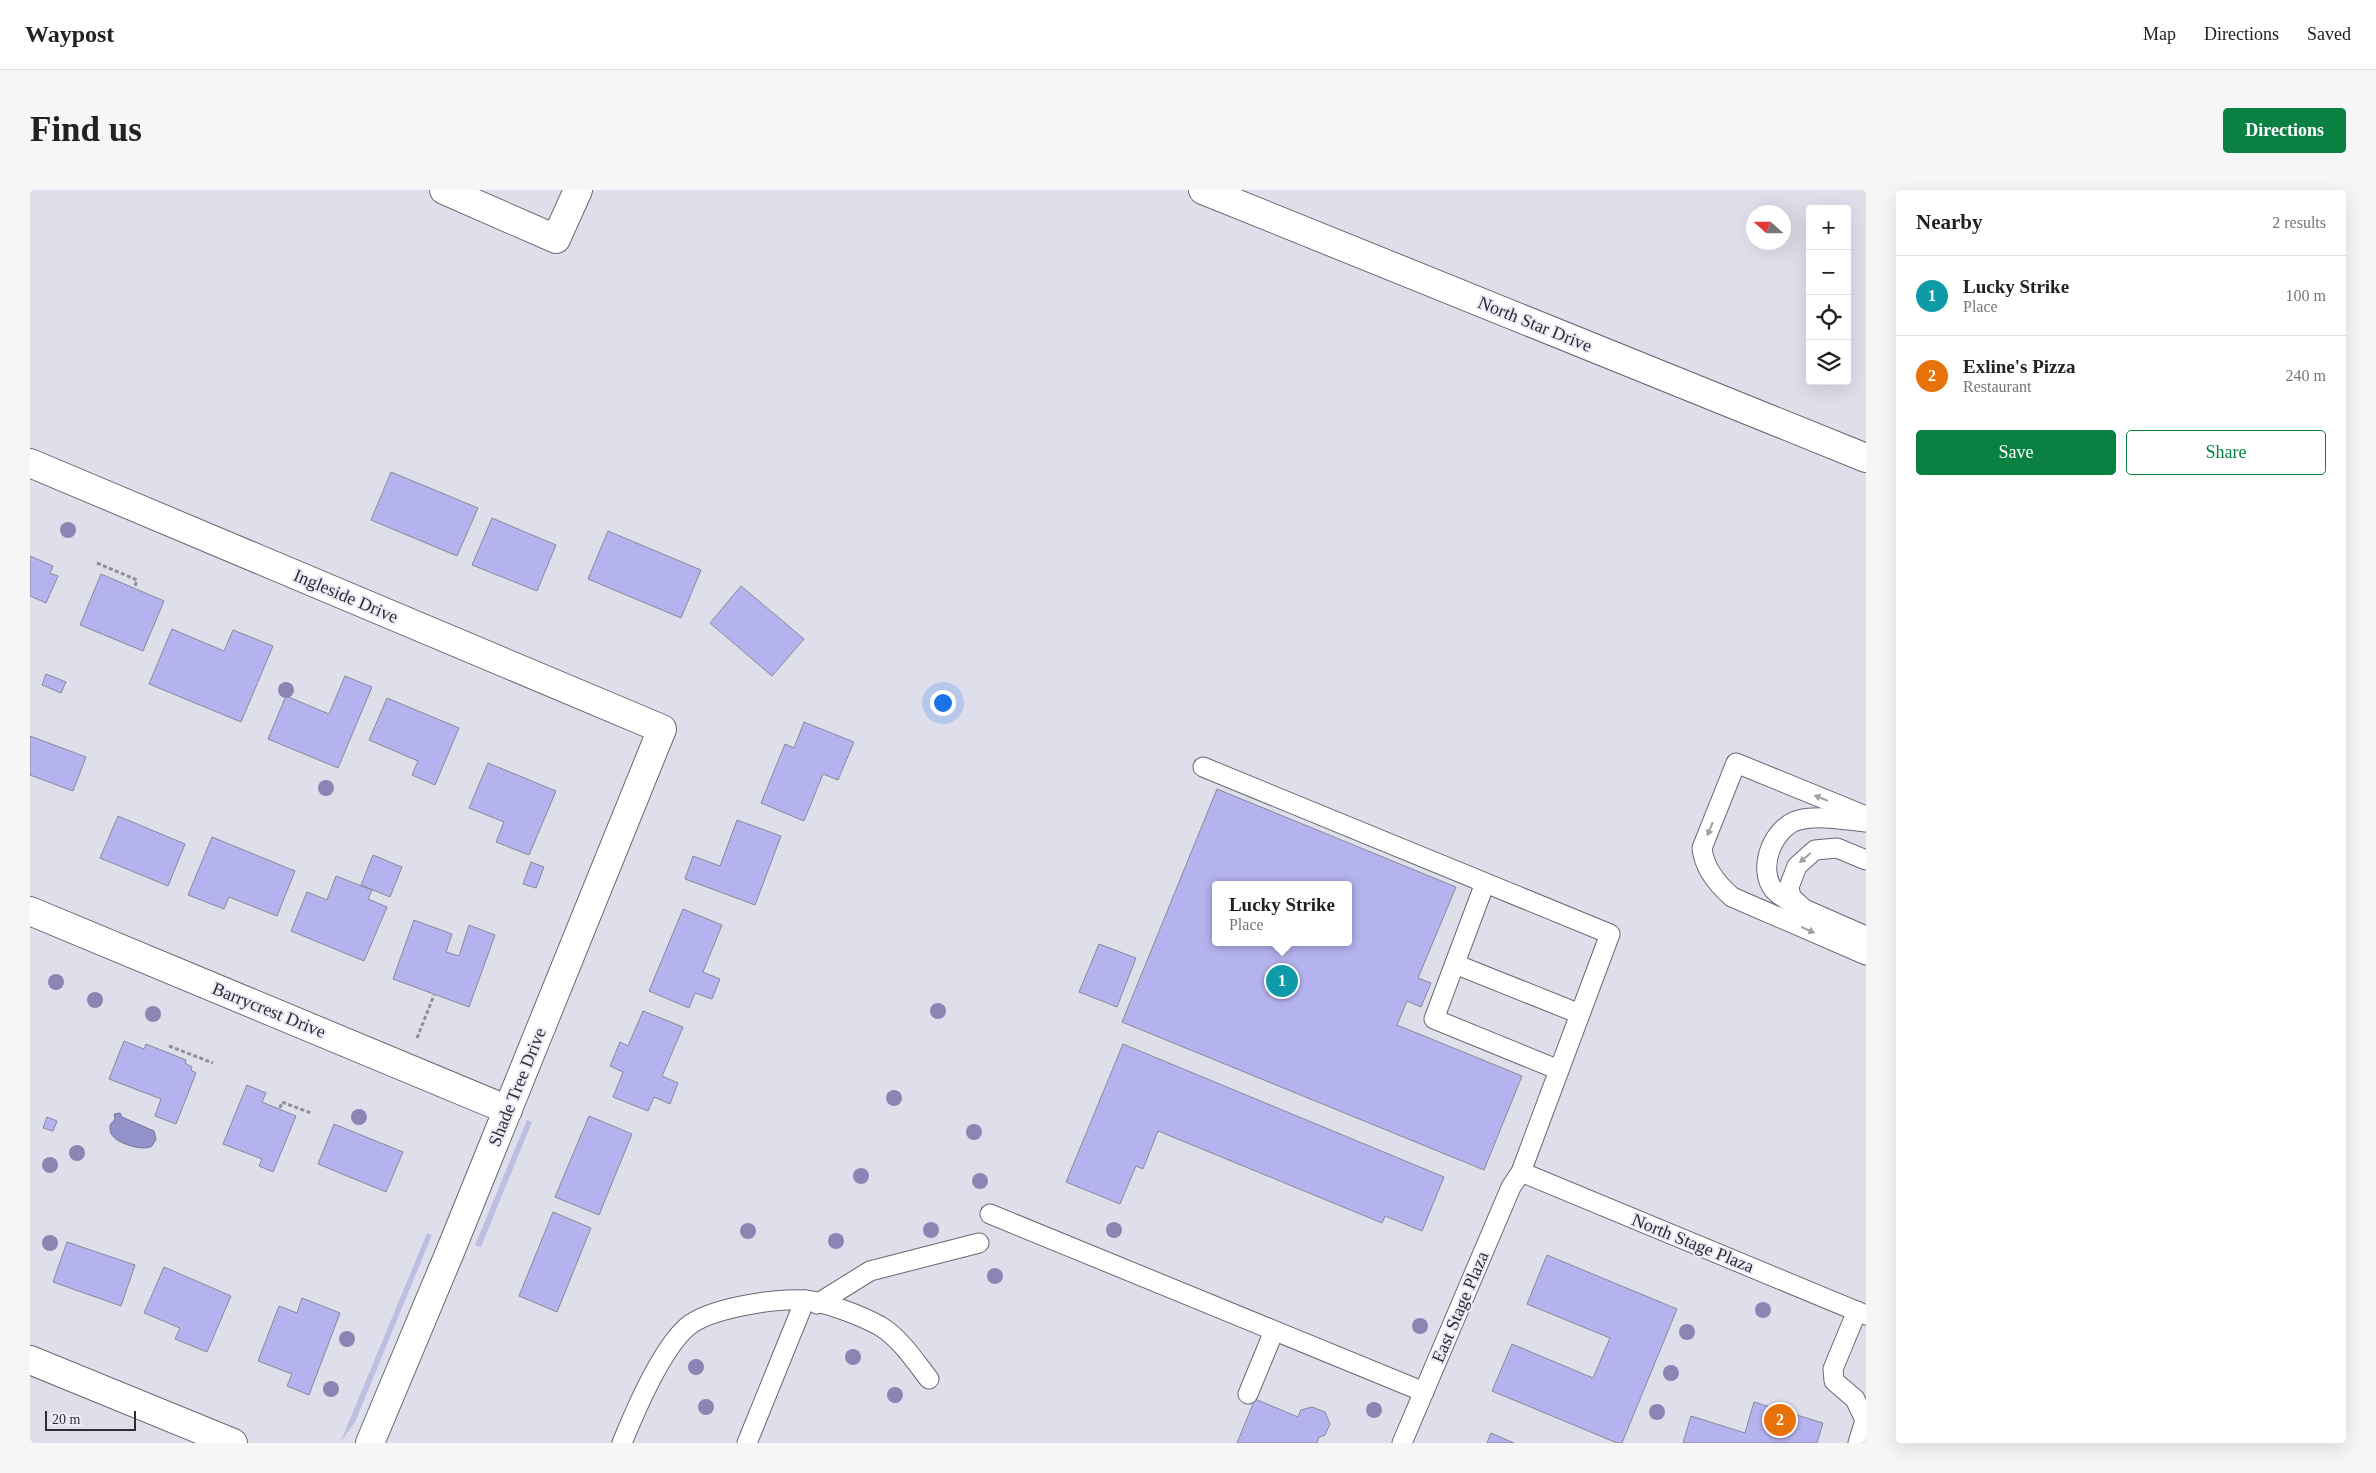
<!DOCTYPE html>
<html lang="en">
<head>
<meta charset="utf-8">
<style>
  :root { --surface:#fff; --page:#f6f6f6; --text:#222; --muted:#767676; --line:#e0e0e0; --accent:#0b8043 }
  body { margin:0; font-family:"Times New Roman",serif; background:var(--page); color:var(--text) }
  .controls { position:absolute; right:15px; top:15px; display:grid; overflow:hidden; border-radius:5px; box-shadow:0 5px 20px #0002 }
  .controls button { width:45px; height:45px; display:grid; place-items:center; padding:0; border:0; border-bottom:1px solid var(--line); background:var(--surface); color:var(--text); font:25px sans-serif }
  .compass { position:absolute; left:1716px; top:15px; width:45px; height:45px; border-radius:50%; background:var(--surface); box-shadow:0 5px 20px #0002; rotate:291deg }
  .scale { position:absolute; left:15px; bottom:12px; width:91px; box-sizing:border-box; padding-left:5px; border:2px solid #2d2d32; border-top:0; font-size:14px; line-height:18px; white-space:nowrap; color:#2d2d32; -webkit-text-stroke:4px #ececf9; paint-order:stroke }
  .you { position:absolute; left:912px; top:512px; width:18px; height:18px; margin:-12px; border:4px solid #fff; border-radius:50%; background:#1a73e8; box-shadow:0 0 0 8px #1a73e833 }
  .badge { display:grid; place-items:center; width:32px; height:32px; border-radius:50%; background:var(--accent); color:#fff; font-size:16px; font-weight:700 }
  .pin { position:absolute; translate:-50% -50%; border:2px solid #fff; box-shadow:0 1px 5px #0006 }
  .popup { position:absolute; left:1182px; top:691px; width:140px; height:65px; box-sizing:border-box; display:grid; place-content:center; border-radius:5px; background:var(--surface); filter:drop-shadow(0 1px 4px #0005); font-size:16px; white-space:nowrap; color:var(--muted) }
  .popup b { font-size:19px; color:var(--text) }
  .popup::after { content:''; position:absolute; left:50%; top:100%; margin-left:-10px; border:10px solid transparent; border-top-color:var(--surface) }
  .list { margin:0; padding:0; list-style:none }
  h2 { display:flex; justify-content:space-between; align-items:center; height:65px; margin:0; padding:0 20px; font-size:21px }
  h2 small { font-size:16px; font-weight:400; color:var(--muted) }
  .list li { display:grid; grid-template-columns:32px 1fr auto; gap:15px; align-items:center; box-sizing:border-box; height:80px; padding:0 20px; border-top:1px solid var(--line) }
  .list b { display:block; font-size:19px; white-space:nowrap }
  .list p { margin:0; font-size:16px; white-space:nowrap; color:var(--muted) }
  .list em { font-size:16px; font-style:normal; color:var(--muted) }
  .actions { display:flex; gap:10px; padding:15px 20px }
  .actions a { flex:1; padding:11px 0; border:1px solid var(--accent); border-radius:5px; text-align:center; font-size:18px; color:var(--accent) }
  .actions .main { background:var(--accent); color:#fff }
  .icon { flex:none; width:28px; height:28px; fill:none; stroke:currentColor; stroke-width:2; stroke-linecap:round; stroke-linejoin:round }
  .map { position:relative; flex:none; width:1836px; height:1253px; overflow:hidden; border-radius:5px }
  header { display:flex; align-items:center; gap:30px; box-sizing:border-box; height:70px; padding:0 25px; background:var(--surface); border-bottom:1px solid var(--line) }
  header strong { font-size:24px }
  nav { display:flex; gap:28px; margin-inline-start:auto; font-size:18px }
  .intro { display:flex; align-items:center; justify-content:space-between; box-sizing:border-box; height:120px; padding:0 30px }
  h1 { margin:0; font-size:35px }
  .button { padding:12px 22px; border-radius:5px; background:var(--accent); color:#fff; font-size:18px; font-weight:700 }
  main { display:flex; gap:30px; padding:0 30px }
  aside { flex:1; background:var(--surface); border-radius:5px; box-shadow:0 5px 20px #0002 }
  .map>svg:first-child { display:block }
  .green { fill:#bebde3 }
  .water { fill:#9391ca; stroke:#74739c }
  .building { fill:#b5b3ef; stroke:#898994; fill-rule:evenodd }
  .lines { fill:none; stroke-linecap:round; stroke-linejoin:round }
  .lane-casing { stroke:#696974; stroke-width:21 }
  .street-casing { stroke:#696974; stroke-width:30 }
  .path { stroke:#8f8f99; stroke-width:3; stroke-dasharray:4 2.5; stroke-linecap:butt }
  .lane { stroke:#fff; stroke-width:19 }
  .street { stroke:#fff; stroke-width:28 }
  .tree { fill:#8a85b2 }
  .oneway { fill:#a0a0a3 }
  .labels { text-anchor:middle; stroke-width:4; stroke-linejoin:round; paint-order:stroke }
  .street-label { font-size:18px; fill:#2d2d32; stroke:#ececf9 }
</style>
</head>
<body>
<header>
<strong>Waypost</strong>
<nav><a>Map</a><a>Directions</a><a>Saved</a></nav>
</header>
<div class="intro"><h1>Find us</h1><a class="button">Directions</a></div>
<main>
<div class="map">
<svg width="1836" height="1253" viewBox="0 0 1836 1253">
  <rect width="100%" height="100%" fill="#dfdfec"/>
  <g class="green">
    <path d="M 497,930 L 502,932 L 451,1057 L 445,1055 Z"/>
    <path d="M 397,1043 L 402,1045 L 325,1232 L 311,1251 Z"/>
  </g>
  <path class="water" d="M 90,923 L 92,927 L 124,941 L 126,949 L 122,956 C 114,962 84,953 81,943 C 80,942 80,936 80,935 L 85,929 L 84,924 Z"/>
  <g class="building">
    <path d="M 361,282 L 448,318 L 427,366 L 341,330 Z"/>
    <path d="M 462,328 L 526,355 L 507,401 L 442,375 Z"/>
    <path d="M 578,341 L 671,380 L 651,428 L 558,389 Z"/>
    <path d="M 0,366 L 23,376 L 20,383 L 28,386 L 16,413 L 0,406 Z"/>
    <path d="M 71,384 L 134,411 L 113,461 L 50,435 Z"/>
    <path d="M 711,396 L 774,449 L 742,486 L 680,433 Z"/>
    <path d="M 142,439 L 194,461 L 203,440 L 243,456 L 211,532 L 119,494 Z"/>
    <path d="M 16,484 L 36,492 L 31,503 L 12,495 Z"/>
    <path d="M 315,486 L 342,497 L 308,578 L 238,549 L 256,506 L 299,524 Z"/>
    <path d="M 357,508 L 429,538 L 405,595 L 382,585 L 388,571 L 339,550 Z"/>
    <path d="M 774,532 L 824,552 L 808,590 L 793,584 L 774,631 L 731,613 L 755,554 L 764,558 Z"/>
    <path d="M 0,546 L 56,567 L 43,601 L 0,585 Z"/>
    <path d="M 458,573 L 526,601 L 499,665 L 466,652 L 474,632 L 439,618 Z"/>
    <path d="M 1187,599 L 1426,697 L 1388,788 L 1401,793 L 1391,817 L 1377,811 L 1367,835 L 1492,886 L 1454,980 L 1092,832 ZM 1186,695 L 1318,695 L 1318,752 L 1186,752 Z"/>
    <path d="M 88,626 L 155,654 L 138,696 L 70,668 Z"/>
    <path d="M 707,630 L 751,646 L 725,715 L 655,689 L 663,666 L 690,676 Z"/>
    <path d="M 182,647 L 265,681 L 247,726 L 199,707 L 194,719 L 158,705 Z"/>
    <path d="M 343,665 L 372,677 L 360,707 L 331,695 Z"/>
    <path d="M 501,672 L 514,677 L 506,698 L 493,694 Z"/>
    <path d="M 306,686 L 342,700 L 338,709 L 357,717 L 334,771 L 261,741 L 277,702 L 297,710 Z"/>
    <path d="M 653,719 L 692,735 L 673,782 L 690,789 L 682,809 L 665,803 L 659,818 L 619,801 Z"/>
    <path d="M 384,730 L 422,744 L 416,762 L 429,766 L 439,735 L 465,745 L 439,817 L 363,789 Z"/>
    <path d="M 1069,754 L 1106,768 L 1087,817 L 1049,802 Z"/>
    <path d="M 613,821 L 653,837 L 632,886 L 648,893 L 640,914 L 624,907 L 618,921 L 583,907 L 593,882 L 580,876 L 590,852 L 598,856 Z"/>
    <path d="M 94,851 L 114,859 L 116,854 L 156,870 L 155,873 L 162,877 L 161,880 L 166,883 L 146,934 L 125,926 L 131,909 L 79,889 Z"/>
    <path d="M 1093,854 L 1414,987 L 1392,1041 L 1355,1026 L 1352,1033 L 1128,941 L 1113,979 L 1106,976 L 1090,1014 L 1036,992 Z"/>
    <path d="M 217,895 L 236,903 L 232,912 L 266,926 L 243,982 L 229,976 L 232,969 L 193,954 Z"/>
    <path d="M 559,926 L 602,944 L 569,1025 L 525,1007 Z"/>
    <path d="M 17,927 L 27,931 L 23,941 L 13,938 Z"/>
    <path d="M 304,934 L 373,962 L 356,1002 L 288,974 Z"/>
    <path d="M 523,1022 L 561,1038 L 527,1122 L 489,1106 Z"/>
    <path d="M 37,1052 L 105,1075 L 91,1116 L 23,1092 Z"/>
    <path d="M 1517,1065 L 1647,1119 L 1592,1253 L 1587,1253 L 1462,1201 L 1482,1154 L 1563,1188 L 1580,1148 L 1497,1114 Z"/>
    <path d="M 134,1077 L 201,1106 L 177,1162 L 145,1149 L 150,1138 L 114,1123 Z"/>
    <path d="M 272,1108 L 310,1123 L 279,1205 L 257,1196 L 262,1184 L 228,1171 L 249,1116 L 267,1123 Z"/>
    <path d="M 1225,1209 L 1268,1227 L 1271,1220 L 1282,1217 L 1295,1222 L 1300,1234 L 1295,1245 L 1289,1247 L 1287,1253 L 1207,1253 Z"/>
    <path d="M 1724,1212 L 1793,1233 L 1787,1253 L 1653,1253 L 1661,1226 L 1715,1243 Z"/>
    <path d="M 1461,1243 L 1484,1253 L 1457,1253 Z"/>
  </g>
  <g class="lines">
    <g class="lane-casing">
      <g id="lane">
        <path d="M 1173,577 L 1580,744 L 1491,982 L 1481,997 L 1372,1253"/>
        <path d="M 1836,626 L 1706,573 L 1672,658 C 1674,678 1687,694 1702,707 L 1836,765"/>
        <path d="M 1836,670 L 1807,658 L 1785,660 L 1767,676 L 1759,697 L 1761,707 L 1774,719 L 1836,746"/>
        <path d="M 1455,693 L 1404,829 L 1529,880"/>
        <path d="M 1766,715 C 1758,711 1750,706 1744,700 C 1726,678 1744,636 1769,630 C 1790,625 1814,630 1835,632"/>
        <path d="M 1425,774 L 1550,824"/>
        <path d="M 1491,982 L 1836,1125"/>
        <path d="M 960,1024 L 1394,1202"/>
        <path d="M 787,1114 L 840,1081 L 949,1053"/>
        <path d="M 1827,1121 L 1803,1179 L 1804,1191 L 1825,1209 L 1835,1230 L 1828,1253"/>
        <path d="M 1218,1204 L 1244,1141"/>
        <path d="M 592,1253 C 605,1221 632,1159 657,1137 C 679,1118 746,1108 775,1110 C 796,1112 832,1126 850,1136 C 870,1148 885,1171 899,1189"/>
        <path d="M 717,1253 L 775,1110"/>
      </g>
    </g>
    <g class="street-casing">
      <g id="street">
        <path d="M 414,0 L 526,49 L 548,0"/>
        <path d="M 1173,0 L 1836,268"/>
        <path d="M 0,273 L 632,539 L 420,1062 L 340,1253"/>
        <path d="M 0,721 L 478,920"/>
        <path d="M 0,1170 L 203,1253"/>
      </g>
    </g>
    <g class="path">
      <path d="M 67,373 L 107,390 L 105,396"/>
      <path d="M 387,848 L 404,805"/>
      <path d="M 139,856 L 183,873"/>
      <path d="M 250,918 L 252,912 L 281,923"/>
    </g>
    <use href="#lane" class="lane"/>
    <use href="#street" class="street"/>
  </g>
  <g class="tree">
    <circle cx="38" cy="340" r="8"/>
    <circle cx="256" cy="500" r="8"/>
    <circle cx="296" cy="598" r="8"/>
    <circle cx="26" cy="792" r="8"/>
    <circle cx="65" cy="810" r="8"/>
    <circle cx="908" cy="821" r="8"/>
    <circle cx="123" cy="824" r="8"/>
    <circle cx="864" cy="908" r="8"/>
    <circle cx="329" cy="927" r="8"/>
    <circle cx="944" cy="942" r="8"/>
    <circle cx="47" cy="963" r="8"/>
    <circle cx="20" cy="975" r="8"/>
    <circle cx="831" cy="986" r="8"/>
    <circle cx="950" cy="991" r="8"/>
    <circle cx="901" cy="1040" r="8"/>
    <circle cx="1084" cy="1040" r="8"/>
    <circle cx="718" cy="1041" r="8"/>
    <circle cx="806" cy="1051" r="8"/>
    <circle cx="20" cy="1053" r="8"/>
    <circle cx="965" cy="1086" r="8"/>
    <circle cx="1733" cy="1120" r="8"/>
    <circle cx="1390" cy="1136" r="8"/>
    <circle cx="1657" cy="1142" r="8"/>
    <circle cx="317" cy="1149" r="8"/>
    <circle cx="823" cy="1167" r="8"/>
    <circle cx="666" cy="1177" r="8"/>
    <circle cx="1641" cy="1183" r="8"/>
    <circle cx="301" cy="1199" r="8"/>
    <circle cx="865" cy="1205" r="8"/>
    <circle cx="676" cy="1217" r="8"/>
    <circle cx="1344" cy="1220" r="8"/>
    <circle cx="1627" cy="1222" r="8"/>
  </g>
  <defs><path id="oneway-solid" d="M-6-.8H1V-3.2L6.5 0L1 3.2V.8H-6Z" transform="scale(1.25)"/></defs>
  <g class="oneway">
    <use href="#oneway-solid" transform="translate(1791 608) rotate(-158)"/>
    <use href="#oneway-solid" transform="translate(1680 639) rotate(112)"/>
    <use href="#oneway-solid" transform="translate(1775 668) rotate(139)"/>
    <use href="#oneway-solid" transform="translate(1778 740) rotate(24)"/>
  </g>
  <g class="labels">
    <g class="street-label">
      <text transform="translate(1505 134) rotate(22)" y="6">North Star Drive</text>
      <text transform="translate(316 406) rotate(23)" y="6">Ingleside Drive</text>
      <text transform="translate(239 820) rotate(22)" y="6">Barrycrest Drive</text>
      <text transform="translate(487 897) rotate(-68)" y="6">Shade Tree Drive</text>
      <text transform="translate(1663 1053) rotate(22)" y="6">North Stage Plaza</text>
      <text transform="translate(1430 1117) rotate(-67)" y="6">East Stage Plaza</text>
    </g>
  </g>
</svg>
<div class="controls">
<button>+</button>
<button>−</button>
<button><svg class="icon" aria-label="locate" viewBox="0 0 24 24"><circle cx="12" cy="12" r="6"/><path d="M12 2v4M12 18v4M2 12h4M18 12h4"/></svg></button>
<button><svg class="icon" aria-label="layers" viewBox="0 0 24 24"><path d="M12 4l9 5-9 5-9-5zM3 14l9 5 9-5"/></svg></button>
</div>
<svg class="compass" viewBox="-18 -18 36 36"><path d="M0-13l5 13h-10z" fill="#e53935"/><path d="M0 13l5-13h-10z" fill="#767676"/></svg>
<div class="scale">20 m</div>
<div class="you"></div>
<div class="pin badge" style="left:1252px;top:791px;background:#0f9aa8">1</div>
<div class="popup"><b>Lucky Strike</b>Place</div>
<div class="pin badge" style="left:1750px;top:1230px;background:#e8710a">2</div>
</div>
<aside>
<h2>Nearby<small>2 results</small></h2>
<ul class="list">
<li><span class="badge" style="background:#0f9aa8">1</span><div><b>Lucky Strike</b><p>Place</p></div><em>100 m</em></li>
<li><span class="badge" style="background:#e8710a">2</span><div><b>Exline's Pizza</b><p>Restaurant</p></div><em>240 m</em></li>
</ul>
<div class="actions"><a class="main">Save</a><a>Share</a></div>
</aside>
</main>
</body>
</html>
